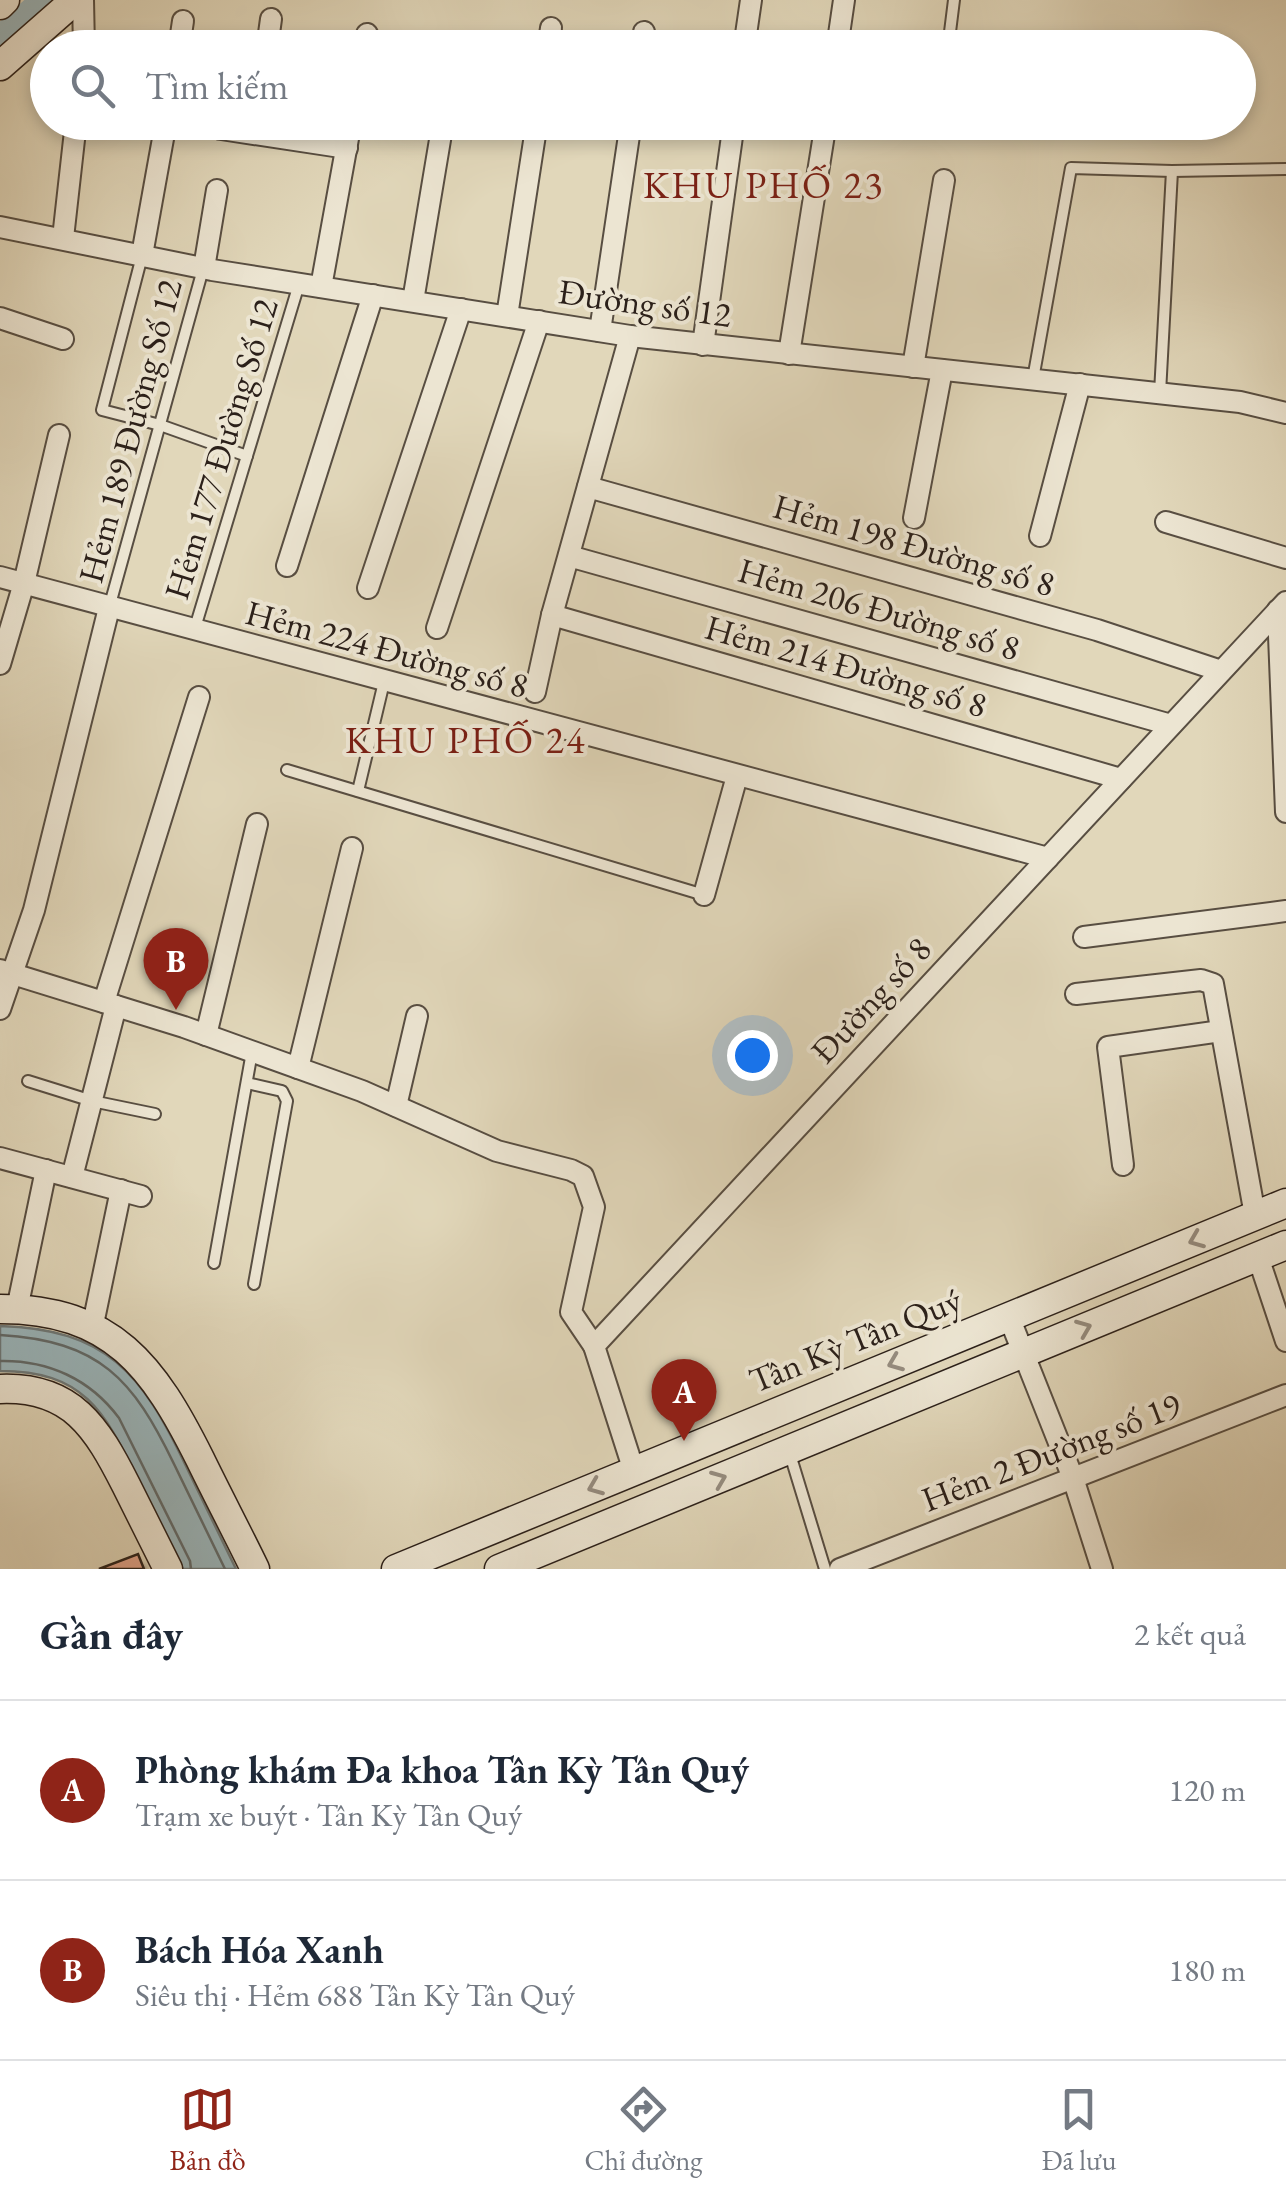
<!DOCTYPE html>
<html lang="vi">
<head>
<meta charset="utf-8">
<style>
  :root { --surface:#fff; --page:#f2f2f3; --text:#1f2937; --muted:#747a83; --line:#e0e1e3; --accent:#8f2418 }
  body { margin:0; font-family:"EB Garamond",serif; background:var(--page); color:var(--text) }
  .you { position:absolute; left:752px; top:1055px; width:35px; height:35px; margin:-25px; border:8px solid #fff; border-radius:50%; background:#1a73e8; box-shadow:0 0 0 15px #1a73e833 }
  .badge { display:grid; place-items:center; width:65px; height:65px; border-radius:50%; background:var(--accent); color:#fff; font-size:32px; font-weight:700 }
  .pin { position:absolute; translate:-50% -82px; filter:drop-shadow(0 2px 5px #0008) }
  .pin::after { content:''; position:absolute; top:52px; width:35px; height:30px; background:inherit; clip-path:polygon(0 0,100% 0,50% 100%) }
  .list { margin:0; padding:0; list-style:none }
  h2 { display:flex; justify-content:space-between; align-items:center; height:130px; margin:0; padding:0 40px; font-size:42px }
  h2 small { font-size:32px; font-weight:400; color:var(--muted) }
  .list li { display:grid; grid-template-columns:65px 1fr auto; gap:30px; align-items:center; box-sizing:border-box; height:180px; padding:0 40px; border-top:2px solid var(--line) }
  .list b { display:block; font-size:38px; white-space:nowrap }
  .list p { margin:0; font-size:32px; white-space:nowrap; color:var(--muted) }
  .list em { font-size:32px; font-style:normal; color:var(--muted) }
  .icon { flex:none; width:55px; height:55px; fill:none; stroke:currentColor; stroke-width:2; stroke-linecap:round; stroke-linejoin:round }
  .map { position:relative; flex:none; width:1286px; height:1569px; overflow:hidden }
  .search { position:absolute; background:var(--surface); box-shadow:0 5px 15px #0003; left:30px; right:30px; top:30px; height:110px; display:flex; align-items:center; gap:25px; box-sizing:border-box; padding:0 35px; border-radius:55px; color:var(--muted); font-size:38px }
  .sheet { height:490px; background:var(--surface) }
  nav { display:flex; justify-content:space-around; align-items:center; box-sizing:border-box; height:140px; border-top:2px solid var(--line); background:var(--surface); font-size:28px; color:var(--muted) }
  nav a { display:grid; justify-items:center; gap:5px }
  nav .on { color:var(--accent) }
  .map>svg:first-child { display:block }
  .water { fill:#9ab6bc; stroke:#6e7a7b; stroke-width:2.5 }
  .lines { fill:none; stroke-linecap:round; stroke-linejoin:round }
  .shore { stroke:#626b6b; stroke-width:2.5 }
  .canal { stroke:#9ab6bc; stroke-width:22 }
  .building { fill:#e2a48b; stroke:#2b201a; stroke-width:2.5; filter:url(#shadow) }
  .lane-casing { stroke:#584e42; stroke-width:14 }
  .street-casing { stroke:#584e42; stroke-width:24 }
  .secondary-casing { stroke:#2b201a; stroke-width:31 }
  .lane { stroke:#ece5d2; stroke-width:10 }
  .street { stroke:#ece5d2; stroke-width:20 }
  .secondary { stroke:#ece5d2; stroke-width:28 }
  .oneway { stroke:#958c7f }
  .labels { text-anchor:middle; stroke-width:8; stroke-linejoin:round; paint-order:stroke }
  .street-label { font-size:35px; fill:#2b201a; stroke:#ece5d2 }
  .neighbourhood-label { font-size:38px; letter-spacing:2.5px; fill:#7a1f14; stroke:#ece5d2 }
</style>
</head>
<body>
<div class="map">
<svg width="1286" height="1569" viewBox="0 0 1286 1569">
  <defs>
    <filter id="shadow"><feDropShadow dx="6" dy="11" stdDeviation="2.5" flood-color="#0004"/></filter>
  </defs>
  <rect width="100%" height="100%" fill="#e1d7ba"/>
  <filter id="stains"><feTurbulence type="fractalNoise" baseFrequency=".002" numOctaves="4"/><feColorMatrix values="0 0 0 0 .2 0 0 0 0 .09 0 0 0 0 .02 0 0 0 .5 -.17"/></filter>
  <radialGradient id="worn" r=".72"><stop offset=".6" stop-color="#630" stop-opacity="0"/><stop offset="1" stop-color="#630" stop-opacity=".3"/></radialGradient>
  <path class="water" d="M 0,1326 C 107,1329 142,1374 185,1464 C 202,1499 219,1534 236,1569 L 183,1569 C 168,1539 153,1508 137,1478 C 104,1410 83,1371 0,1371 Z"/>
  <g class="lines">
    <g class="shore">
      <path d="M 0,1335 C 100,1341 133,1379 174,1464 C 191,1499 208,1534 225,1569"/>
      <path d="M 0,1361 C 48,1360 90,1379 119,1418 L 190,1561 L 191,1569"/>
    </g>
    <path class="canal" d="M 0,36 L 41,0"/>
  </g>
  <path class="building" d="M 138,1554 L 144,1569 L 99,1569 Z"/>
  <g class="lines">
    <g class="lane-casing">
      <g id="lane">
        <path d="M 948,48 L 954,0"/>
        <path d="M 1078,48 L 1193,43"/>
        <path d="M 142,256 L 102,410 L 160,425 L 247,456"/>
        <path d="M 1033,379 L 1071,168 L 1172,171 L 1286,169"/>
        <path d="M 1160,393 L 1172,171"/>
        <path d="M 109,608 L 203,269"/>
        <path d="M 194,631 L 299,284"/>
        <path d="M 287,770 L 704,895"/>
        <path d="M 358,791 L 384,682"/>
        <path d="M 28,1081 L 92,1101 L 155,1114"/>
        <path d="M 247,1083 L 282,1091 L 287,1101 L 254,1284"/>
        <path d="M 214,1263 L 252,1052"/>
        <path d="M 789,1451 L 825,1569"/>
      </g>
    </g>
    <g class="street-casing">
      <g id="street">
        <path d="M 83,0 L 84,48"/>
        <path d="M 179,48 L 183,21"/>
        <path d="M 267,48 L 271,19"/>
        <path d="M 365,48 L 367,34"/>
        <path d="M 456,48 L 456,47"/>
        <path d="M 548,48 L 551,28"/>
        <path d="M 642,48 L 644,32"/>
        <path d="M 744,48 L 751,0"/>
        <path d="M 837,48 L 844,0"/>
        <path d="M 221,129 L 347,148"/>
        <path d="M 0,227 L 212,270 L 630,336 L 1240,402 L 1286,413"/>
        <path d="M 63,238 L 76,122"/>
        <path d="M 142,255 L 166,122"/>
        <path d="M 204,268 L 217,190"/>
        <path d="M 321,287 L 351,122"/>
        <path d="M 413,301 L 443,122"/>
        <path d="M 507,316 L 537,122"/>
        <path d="M 0,318 L 63,339"/>
        <path d="M 600,331 L 631,122"/>
        <path d="M 703,345 L 734,122"/>
        <path d="M 789,354 L 826,122"/>
        <path d="M 913,367 L 944,180"/>
        <path d="M 588,487 L 1097,630 L 1221,671"/>
        <path d="M 914,518 L 942,370"/>
        <path d="M 1166,522 L 1286,558"/>
        <path d="M 1040,536 L 1080,384"/>
        <path d="M 569,556 L 1171,725"/>
        <path d="M 287,566 L 373,295"/>
        <path d="M 0,577 L 1048,858"/>
        <path d="M 368,588 L 461,309"/>
        <path d="M 1278,610 L 1286,812"/>
        <path d="M 552,615 L 1121,779"/>
        <path d="M 437,628 L 539,321"/>
        <path d="M 0,664 L 24,583 L 59,435"/>
        <path d="M 535,692 L 552,615 L 630,336"/>
        <path d="M 704,895 L 737,776"/>
        <path d="M 1084,937 L 1286,911"/>
        <path d="M 0,970 L 184,1027 L 362,1091 L 497,1151 L 571,1170 L 583,1176 L 594,1207 L 571,1312 L 594,1346"/>
        <path d="M 1076,994 L 1201,980 L 1213,984 L 1255,1215"/>
        <path d="M 104,1002 L 199,697"/>
        <path d="M 0,1009 L 34,910 L 109,608"/>
        <path d="M 206,1035 L 257,824"/>
        <path d="M 298,1068 L 352,848"/>
        <path d="M 396,1106 L 417,1016"/>
        <path d="M 0,1158 L 141,1196"/>
        <path d="M 1123,1165 L 1108,1047 L 1221,1031"/>
        <path d="M 72,1177 L 116,1006"/>
        <path d="M 1258,1257 L 1286,1341"/>
        <path d="M 17,1309 L 46,1170"/>
        <path d="M 1009,1317 L 1073,1478 L 1102,1569"/>
        <path d="M 92,1329 L 121,1190"/>
        <path d="M 634,1471 L 594,1346 L 1286,602"/>
        <path d="M 840,1569 L 1286,1395"/>
      </g>
    </g>
    <g class="secondary-casing">
      <g id="secondary">
        <path d="M 0,5 L 5,0"/>
        <path d="M 0,66 L 75,0"/>
        <path d="M 0,1309 C 113,1309 154,1367 200,1459 C 218,1496 237,1532 255,1569"/>
        <path d="M 0,1389 C 72,1386 97,1428 126,1485 C 140,1513 154,1541 168,1569"/>
        <path d="M 396,1569 L 1286,1203"/>
        <path d="M 499,1569 L 1286,1245"/>
      </g>
    </g>
    <use href="#lane" class="lane"/>
    <use href="#street" class="street"/>
    <use href="#secondary" class="secondary"/>
  </g>
  <defs><path id="oneway-chevron" d="M-2-3.5L2.5 0L-2 3.5" fill="none" stroke-width="1.6" stroke-linecap="round" stroke-linejoin="round" transform="scale(2.5)"/></defs>
  <g class="oneway">
    <use href="#oneway-chevron" transform="translate(1196 1240) rotate(158)"/>
    <use href="#oneway-chevron" transform="translate(1084 1328) rotate(-22)"/>
    <use href="#oneway-chevron" transform="translate(895 1363) rotate(158)"/>
    <use href="#oneway-chevron" transform="translate(719 1479) rotate(-22)"/>
    <use href="#oneway-chevron" transform="translate(595 1487) rotate(158)"/>
  </g>
  <g class="labels">
    <g class="street-label">
      <text transform="translate(645 303) rotate(8)" y="12">Đường số 12</text>
      <text transform="translate(130 431) rotate(-75)" y="12">Hẻm 189 Đường Số 12</text>
      <text transform="translate(221 449) rotate(-73)" y="12">Hẻm 177 Đường Số 12</text>
      <text transform="translate(914 545) rotate(16)" y="12">Hẻm 198 Đường số 8</text>
      <text transform="translate(879 609) rotate(16)" y="12">Hẻm 206 Đường số 8</text>
      <text transform="translate(387 649) rotate(15)" y="12">Hẻm 224 Đường số 8</text>
      <text transform="translate(846 666) rotate(16)" y="12">Hẻm 214 Đường số 8</text>
      <text transform="translate(871 1000) rotate(-47)" y="12">Đường số 8</text>
      <text transform="translate(855 1340) rotate(-22)" y="12">Tân Kỳ Tân Quý</text>
      <text transform="translate(1051 1452) rotate(-21)" y="12">Hẻm 2 Đường số 19</text>
    </g>
    <g class="neighbourhood-label">
      <text x="764" y="198">KHU PHỐ 23</text>
      <text x="466" y="753">KHU PHỐ 24</text>
    </g>
  </g>
  <rect width="100%" height="100%" filter="url(#stains)"/>
  <rect width="100%" height="100%" fill="url(#worn)"/>
</svg>
<div class="you"></div>
<div class="pin badge" style="left:684px;top:1441px">A</div>
<div class="pin badge" style="left:176px;top:1010px">B</div>
<div class="search"><svg class="icon" aria-label="search" viewBox="0 0 24 24"><circle cx="10" cy="10" r="6"/><path d="M15 15l6 6"/></svg>Tìm kiếm</div>
</div>
<section class="sheet">
<h2>Gần đây<small>2 kết quả</small></h2>
<ul class="list">
<li><span class="badge">A</span><div><b>Phòng khám Đa khoa Tân Kỳ Tân Quý</b><p>Trạm xe buýt · Tân Kỳ Tân Quý</p></div><em>120 m</em></li>
<li><span class="badge">B</span><div><b>Bách Hóa Xanh</b><p>Siêu thị · Hẻm 688 Tân Kỳ Tân Quý</p></div><em>180 m</em></li>
</ul>
</section>
<nav>
<a class="on"><svg class="icon" aria-label="map" viewBox="0 0 24 24"><path d="M3 6l6-2 6 2 6-2v14l-6 2-6-2-6 2zM9 4v14M15 6v14"/></svg>Bản đồ</a>
<a><svg class="icon" aria-label="directions" viewBox="0 0 24 24"><path d="M12 3l9 9-9 9-9-9zM9 14v-3h6M13 9l2 2-2 2"/></svg>Chỉ đường</a>
<a><svg class="icon" aria-label="saved" viewBox="0 0 24 24"><path d="M7 4h10v16l-5-4-5 4z"/></svg>Đã lưu</a>
</nav>
</body>
</html>
